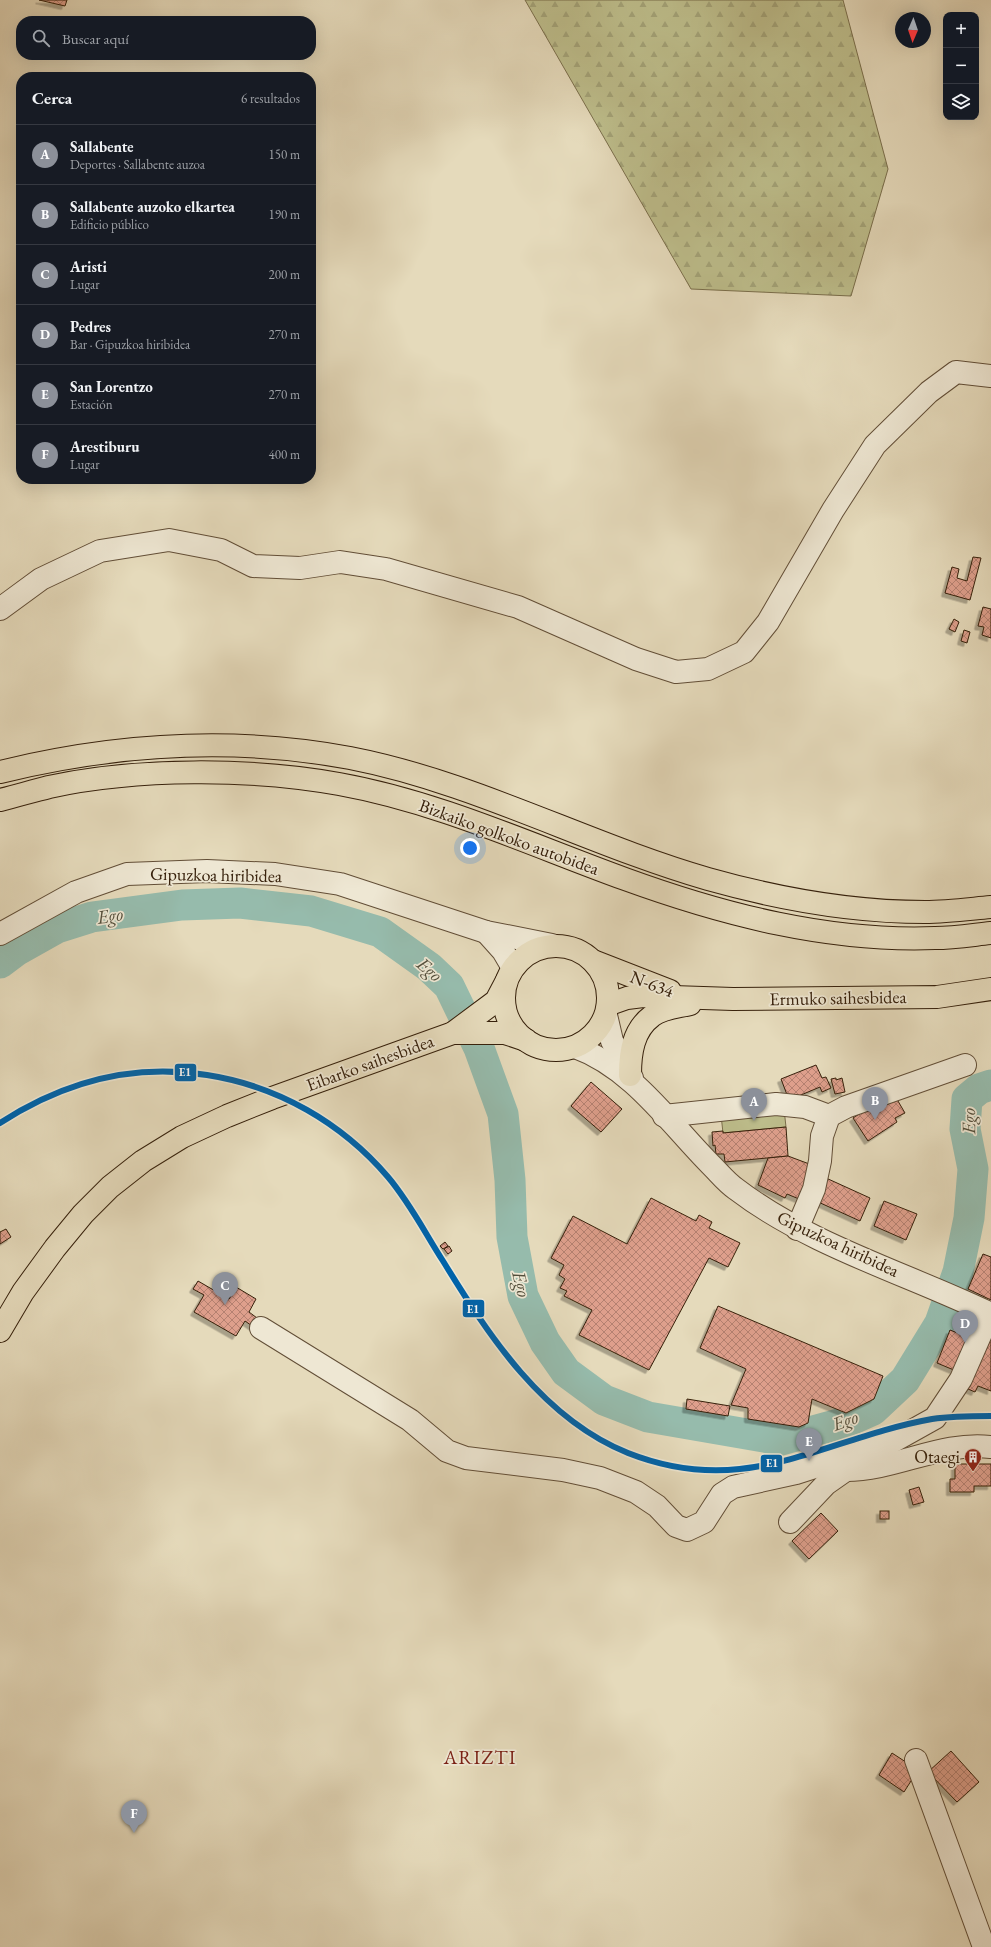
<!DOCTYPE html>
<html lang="es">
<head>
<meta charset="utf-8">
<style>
  :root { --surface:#171b24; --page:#20242c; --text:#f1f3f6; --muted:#9ea1a6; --line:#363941; --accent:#8c9099 }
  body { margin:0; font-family:"EB Garamond",serif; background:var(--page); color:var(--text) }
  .controls { position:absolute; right:12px; top:12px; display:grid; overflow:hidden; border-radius:8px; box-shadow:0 4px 16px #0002 }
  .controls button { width:36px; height:36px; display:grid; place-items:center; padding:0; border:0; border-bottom:1px solid var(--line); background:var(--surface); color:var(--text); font:20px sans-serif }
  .compass { position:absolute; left:895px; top:12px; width:36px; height:36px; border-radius:50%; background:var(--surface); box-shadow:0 4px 16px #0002; rotate:182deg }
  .you { position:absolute; left:470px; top:848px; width:14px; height:14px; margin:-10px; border:3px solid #fff; border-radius:50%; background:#1a73e8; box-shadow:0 0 0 6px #1a73e833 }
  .badge { display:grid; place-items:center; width:26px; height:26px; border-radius:50%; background:var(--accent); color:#fff; font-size:13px; font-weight:700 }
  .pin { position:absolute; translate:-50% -33px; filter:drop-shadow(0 1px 2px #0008) }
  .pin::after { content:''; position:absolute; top:21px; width:14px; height:12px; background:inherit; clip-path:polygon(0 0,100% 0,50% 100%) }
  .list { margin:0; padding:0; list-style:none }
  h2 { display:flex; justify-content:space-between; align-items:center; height:52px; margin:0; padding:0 16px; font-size:17px }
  h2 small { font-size:13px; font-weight:400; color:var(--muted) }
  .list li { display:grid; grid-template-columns:26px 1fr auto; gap:12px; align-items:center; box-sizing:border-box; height:60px; padding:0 16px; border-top:1px solid var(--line) }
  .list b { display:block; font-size:15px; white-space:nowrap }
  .list p { margin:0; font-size:13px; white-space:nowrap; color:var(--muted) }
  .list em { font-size:13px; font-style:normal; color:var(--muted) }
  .icon { flex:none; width:22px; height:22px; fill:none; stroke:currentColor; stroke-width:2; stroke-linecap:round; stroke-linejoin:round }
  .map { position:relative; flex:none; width:991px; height:1947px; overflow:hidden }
  .search { position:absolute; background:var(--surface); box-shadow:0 4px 16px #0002; left:16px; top:16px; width:300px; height:44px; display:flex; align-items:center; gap:10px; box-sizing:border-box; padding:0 14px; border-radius:16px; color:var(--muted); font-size:15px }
  .panel { position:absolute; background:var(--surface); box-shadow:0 4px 16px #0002; left:16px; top:72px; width:300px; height:412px; border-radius:16px }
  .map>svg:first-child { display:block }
  .grass { fill:#bdbd8b; stroke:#7a6e4b }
  .forest { fill:url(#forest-firs); stroke:#7a6e4b }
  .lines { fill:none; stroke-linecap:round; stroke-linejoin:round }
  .river { stroke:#96bbac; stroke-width:31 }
  .building { fill:url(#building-cross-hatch); stroke:#36200b; filter:url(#shadow) }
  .minor-casing { stroke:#624e37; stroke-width:24 }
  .highway-casing { stroke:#36200b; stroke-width:24 }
  .minor { stroke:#eee7d3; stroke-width:22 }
  .highway { stroke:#e5dabb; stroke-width:22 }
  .rail-1-casing { stroke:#eee7d3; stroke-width:9 }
  .rail-1 { stroke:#0063a9; stroke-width:6 }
  .labels { text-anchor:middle; stroke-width:3.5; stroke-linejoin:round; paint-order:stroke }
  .street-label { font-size:18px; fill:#36200b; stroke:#eee7d3 }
  .poi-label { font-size:18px; fill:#36200b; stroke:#eee7d3; text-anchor:end }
  .water-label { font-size:19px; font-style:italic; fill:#534e3b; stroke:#eee7d3 }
  .quarter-label { font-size:20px; letter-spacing:1px; fill:#7a1f14; stroke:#eee7d3 }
  .line-badge { stroke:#eee7d3; stroke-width:1.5 }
  .badge-label { font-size:11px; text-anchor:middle; font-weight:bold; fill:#fff }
</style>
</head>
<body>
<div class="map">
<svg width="991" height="1947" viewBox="0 0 991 1947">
  <defs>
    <pattern id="forest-firs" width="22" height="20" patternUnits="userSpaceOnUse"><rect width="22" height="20" fill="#bdbd8b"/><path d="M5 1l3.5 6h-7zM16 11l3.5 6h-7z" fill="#a3a277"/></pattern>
    <pattern id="building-cross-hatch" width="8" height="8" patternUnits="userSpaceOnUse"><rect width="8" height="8" fill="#de9f8c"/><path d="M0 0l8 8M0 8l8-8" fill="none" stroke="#b58171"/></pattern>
    <filter id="shadow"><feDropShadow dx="-3.5" dy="3.5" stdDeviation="0" flood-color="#0004"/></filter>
  </defs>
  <rect width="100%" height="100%" fill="#e5dabb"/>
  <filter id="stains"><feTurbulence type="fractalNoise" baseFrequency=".005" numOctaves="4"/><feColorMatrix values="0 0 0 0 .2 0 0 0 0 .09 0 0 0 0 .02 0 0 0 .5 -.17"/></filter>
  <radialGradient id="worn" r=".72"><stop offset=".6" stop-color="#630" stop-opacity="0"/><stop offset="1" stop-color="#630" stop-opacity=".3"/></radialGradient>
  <path class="grass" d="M 784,1109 L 786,1127 L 723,1133 L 721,1115 Z"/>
  <path class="forest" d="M 525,0 L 843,0 L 888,169 L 851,296 L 691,289 Z"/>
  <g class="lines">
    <path class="river" d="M 0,963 L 16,951 L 57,928 L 92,917 L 182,905 L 240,903 L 311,911 L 380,932 L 429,967 L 449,986 L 479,1048 L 503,1114 L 510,1180 L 512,1237 L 523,1296 L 545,1342 L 566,1372 L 604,1400 L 648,1417 L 781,1440 L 846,1422 L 873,1410 L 905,1380 L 940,1323 L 958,1272 L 969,1218 L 973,1169 L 965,1129 L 967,1099 L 979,1089 L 991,1085"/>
  </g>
  <g class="building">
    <path d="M 39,0 L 67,0 L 65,6 Z"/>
    <path d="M 973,557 L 981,558 L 970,600 L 945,593 L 952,567 L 959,569 L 957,578 L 967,581 Z"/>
    <path d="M 983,607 L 991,609 L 991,638 L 982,635 L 984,627 L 978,626 Z"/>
    <path d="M 954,619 L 959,622 L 955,632 L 949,629 Z"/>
    <path d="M 964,630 L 970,632 L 967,643 L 961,641 Z"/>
    <path d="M 816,1065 L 822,1078 L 826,1077 L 831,1088 L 822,1092 L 820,1087 L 789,1100 L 781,1079 Z"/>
    <path d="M 836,1078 L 836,1080 L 842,1078 L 845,1092 L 835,1094 L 831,1079 Z"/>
    <path d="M 591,1082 L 622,1109 L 601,1132 L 571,1106 Z"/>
    <path d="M 895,1096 L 905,1113 L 895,1118 L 897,1122 L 868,1141 L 853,1118 L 878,1102 Z"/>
    <path d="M 786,1127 L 788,1156 L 725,1162 L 724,1154 L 716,1154 L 715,1145 L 713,1146 L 712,1132 L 723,1131 L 723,1133 Z"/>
    <path d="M 788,1156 L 812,1165 L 799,1199 L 787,1194 L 785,1198 L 758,1185 L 768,1158 Z"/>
    <path d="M 826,1178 L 870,1198 L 860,1221 L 816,1201 Z"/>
    <path d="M 651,1198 L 696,1221 L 699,1215 L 712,1222 L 709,1228 L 740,1243 L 728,1267 L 709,1258 L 649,1370 L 579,1335 L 592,1310 L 564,1296 L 567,1291 L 560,1288 L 565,1279 L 559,1275 L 564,1265 L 551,1258 L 573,1216 L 627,1244 Z"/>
    <path d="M 884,1201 L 917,1214 L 906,1240 L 874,1226 Z"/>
    <path d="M 6,1229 L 11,1237 L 0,1244 L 0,1232 Z"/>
    <path d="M 445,1242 L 448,1246 L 443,1249 L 440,1246 Z"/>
    <path d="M 449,1246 L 452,1251 L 448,1254 L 444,1249 Z"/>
    <path d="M 983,1254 L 991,1257 L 991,1300 L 968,1289 Z"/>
    <path d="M 198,1281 L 229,1299 L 236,1287 L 256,1299 L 249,1312 L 261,1321 L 255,1328 L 245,1321 L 236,1336 L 194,1312 L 204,1295 L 193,1289 Z"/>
    <path d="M 718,1306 L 883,1376 L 874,1399 L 846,1413 L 812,1399 L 808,1423 L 799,1427 L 748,1419 L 748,1408 L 731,1405 L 746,1369 L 700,1348 Z"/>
    <path d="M 950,1330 L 975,1340 L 961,1373 L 937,1363 Z"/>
    <path d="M 982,1337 L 991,1340 L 991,1391 L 978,1386 L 975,1392 L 961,1386 Z"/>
    <path d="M 687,1399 L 730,1406 L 728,1416 L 686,1409 Z"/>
    <path d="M 955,1464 L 991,1464 L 991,1486 L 974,1486 L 974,1492 L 950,1492 L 950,1479 L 955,1479 Z"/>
    <path d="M 919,1487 L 924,1502 L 913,1505 L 909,1490 Z"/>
    <rect x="880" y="1511" width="9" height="8"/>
    <path d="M 821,1513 L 838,1531 L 809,1559 L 792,1541 Z"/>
    <path d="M 951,1751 L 979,1782 L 957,1802 L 928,1772 Z"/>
    <path d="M 892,1753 L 918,1770 L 904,1792 L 879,1775 Z"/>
  </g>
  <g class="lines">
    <g class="minor-casing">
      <g id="minor">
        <path d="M 0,609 L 41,579 L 100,551 L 169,540 L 221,550 L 253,566 L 300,568 L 340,562 L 386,569 L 518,607 L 636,659 L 676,672 L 708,669 L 744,652 L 768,622 L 833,510 L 875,445 L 929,392 L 956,372 L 991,376"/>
        <path d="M 486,932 L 503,951 L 513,968"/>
        <path d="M 0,934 L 76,892 L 127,874 L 207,871 L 275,874 L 340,884 L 486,932 L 552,945"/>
        <path d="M 606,1015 L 612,1041 L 632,1078"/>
        <path d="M 575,1047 C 633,1068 670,1124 712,1166 C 720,1174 727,1183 736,1189 C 809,1245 908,1274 991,1314"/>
        <path d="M 664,1116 L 776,1104 L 805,1107 L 829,1116 L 846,1107 L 965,1065"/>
        <path d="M 797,1229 L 814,1189 L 820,1161 L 822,1136 L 829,1116"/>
        <path d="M 261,1328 L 410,1420 L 447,1451 L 466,1458 L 563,1470 L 600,1478 L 636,1492 L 657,1506 L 676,1526 L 687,1530 L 704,1522 L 722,1494 L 733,1487 L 796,1473 L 892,1442 L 935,1418 L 961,1379 L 990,1313"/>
        <path d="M 865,1457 L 846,1470 C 896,1470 941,1441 991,1447"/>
        <path d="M 790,1522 L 826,1484 L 846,1470"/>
        <path d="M 916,1760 L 984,1947"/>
      </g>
    </g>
    <g class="highway-casing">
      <g id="highway">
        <path d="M 0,772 C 115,744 233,736 350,758 C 474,782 587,844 708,879 C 779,899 851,912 925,912 C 947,912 969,909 991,907"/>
        <path d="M 0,800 C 16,796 33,791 49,787 C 137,768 251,768 339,784 C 439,802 531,845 625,879 C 724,915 829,942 935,938 C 954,938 972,935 991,933"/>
        <circle cx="556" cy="998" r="52"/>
        <path d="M 593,961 L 670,991"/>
        <path d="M 610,1004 L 627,998 L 643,996 L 733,999 L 937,997 L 991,989"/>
        <path d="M 453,1033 L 505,1033 L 526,1040"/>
        <path d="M 630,1075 C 630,1053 633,1030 652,1016 C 662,1008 678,1007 690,1004"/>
        <path d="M 0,1331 L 23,1292 L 55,1248 L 83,1214 L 110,1187 L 143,1161 L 182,1137 L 227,1116 L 272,1098 L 453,1033 L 496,1001 L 506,982"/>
      </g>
    </g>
    <use href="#minor" class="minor"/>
    <use href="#highway" class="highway"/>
    <g class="rail-1-casing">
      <path id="rail-1" d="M 0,1123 C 63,1082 132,1063 207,1075 C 278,1086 342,1123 388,1177 C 410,1203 425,1233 443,1261 C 489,1336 543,1419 628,1453 C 747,1500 821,1439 932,1419 C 952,1416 971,1416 991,1416"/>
    </g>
    <use href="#rail-1" class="rail-1"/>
  </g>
  <defs>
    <g id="building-pin" transform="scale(0.9)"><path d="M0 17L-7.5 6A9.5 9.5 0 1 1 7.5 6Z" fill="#8f2418" stroke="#eee7d3"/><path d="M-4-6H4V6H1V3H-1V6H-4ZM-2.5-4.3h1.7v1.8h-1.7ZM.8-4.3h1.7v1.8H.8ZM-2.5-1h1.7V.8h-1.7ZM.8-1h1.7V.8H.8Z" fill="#fff"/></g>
  </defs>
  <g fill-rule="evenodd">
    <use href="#building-pin" x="973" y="1457"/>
  </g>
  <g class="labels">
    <g class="street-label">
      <text transform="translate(509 837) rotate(20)" y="6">Bizkaiko golkoko autobidea</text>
      <text transform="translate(216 875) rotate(1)" y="6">Gipuzkoa hiribidea</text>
      <text transform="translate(652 984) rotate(21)" y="6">N-634</text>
      <text transform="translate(838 998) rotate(-1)" y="6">Ermuko saihesbidea</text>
      <text transform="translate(370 1063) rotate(-20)" y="6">Eibarko saihesbidea</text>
      <text transform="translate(838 1244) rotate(25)" y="6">Gipuzkoa hiribidea</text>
    </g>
    <g class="poi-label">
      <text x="960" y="1463">Otaegi</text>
    </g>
    <g class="water-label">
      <text transform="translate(110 915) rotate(-9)" y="7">Ego</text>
      <text transform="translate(430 969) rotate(40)" y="7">Ego</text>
      <text transform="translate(968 1121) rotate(-91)" y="7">Ego</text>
      <text transform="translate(522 1284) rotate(76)" y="7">Ego</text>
      <text transform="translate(845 1420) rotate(-20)" y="7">Ego</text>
    </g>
    <g class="quarter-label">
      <text x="480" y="1764">ARIZTI</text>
    </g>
  </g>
  <g class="line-badge">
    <rect x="174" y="1063" width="23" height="19" rx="4" fill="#0063a9"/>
    <rect x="462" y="1299" width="23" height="19" rx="4" fill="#0063a9"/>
    <rect x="760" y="1454" width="23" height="19" rx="4" fill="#0063a9"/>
  </g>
  <g class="badge-label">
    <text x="185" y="1076">E1</text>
    <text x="473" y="1313">E1</text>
    <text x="772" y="1467">E1</text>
  </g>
  <rect width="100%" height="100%" filter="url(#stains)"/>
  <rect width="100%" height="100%" fill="url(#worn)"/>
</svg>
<div class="controls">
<button>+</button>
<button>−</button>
<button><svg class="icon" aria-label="layers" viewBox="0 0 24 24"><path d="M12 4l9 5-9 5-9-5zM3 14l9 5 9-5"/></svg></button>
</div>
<svg class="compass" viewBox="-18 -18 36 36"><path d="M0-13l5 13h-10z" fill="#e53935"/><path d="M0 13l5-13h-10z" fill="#9ea1a6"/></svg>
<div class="you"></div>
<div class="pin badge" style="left:754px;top:1121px">A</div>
<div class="pin badge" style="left:875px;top:1120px">B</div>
<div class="pin badge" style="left:225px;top:1305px">C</div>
<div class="pin badge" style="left:965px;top:1343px">D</div>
<div class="pin badge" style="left:809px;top:1461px">E</div>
<div class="pin badge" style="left:134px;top:1833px">F</div>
<div class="search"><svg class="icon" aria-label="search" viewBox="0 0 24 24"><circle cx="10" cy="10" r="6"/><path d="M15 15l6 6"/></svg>Buscar aquí</div>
<section class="panel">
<h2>Cerca<small>6 resultados</small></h2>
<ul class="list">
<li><span class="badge">A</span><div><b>Sallabente</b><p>Deportes · Sallabente auzoa</p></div><em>150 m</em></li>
<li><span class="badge">B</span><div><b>Sallabente auzoko elkartea</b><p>Edificio público</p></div><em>190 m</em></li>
<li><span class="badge">C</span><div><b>Aristi</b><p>Lugar</p></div><em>200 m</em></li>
<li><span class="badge">D</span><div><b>Pedres</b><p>Bar · Gipuzkoa hiribidea</p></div><em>270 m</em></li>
<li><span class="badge">E</span><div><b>San Lorentzo</b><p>Estación</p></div><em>270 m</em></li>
<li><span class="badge">F</span><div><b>Arestiburu</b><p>Lugar</p></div><em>400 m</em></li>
</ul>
</section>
</div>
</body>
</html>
